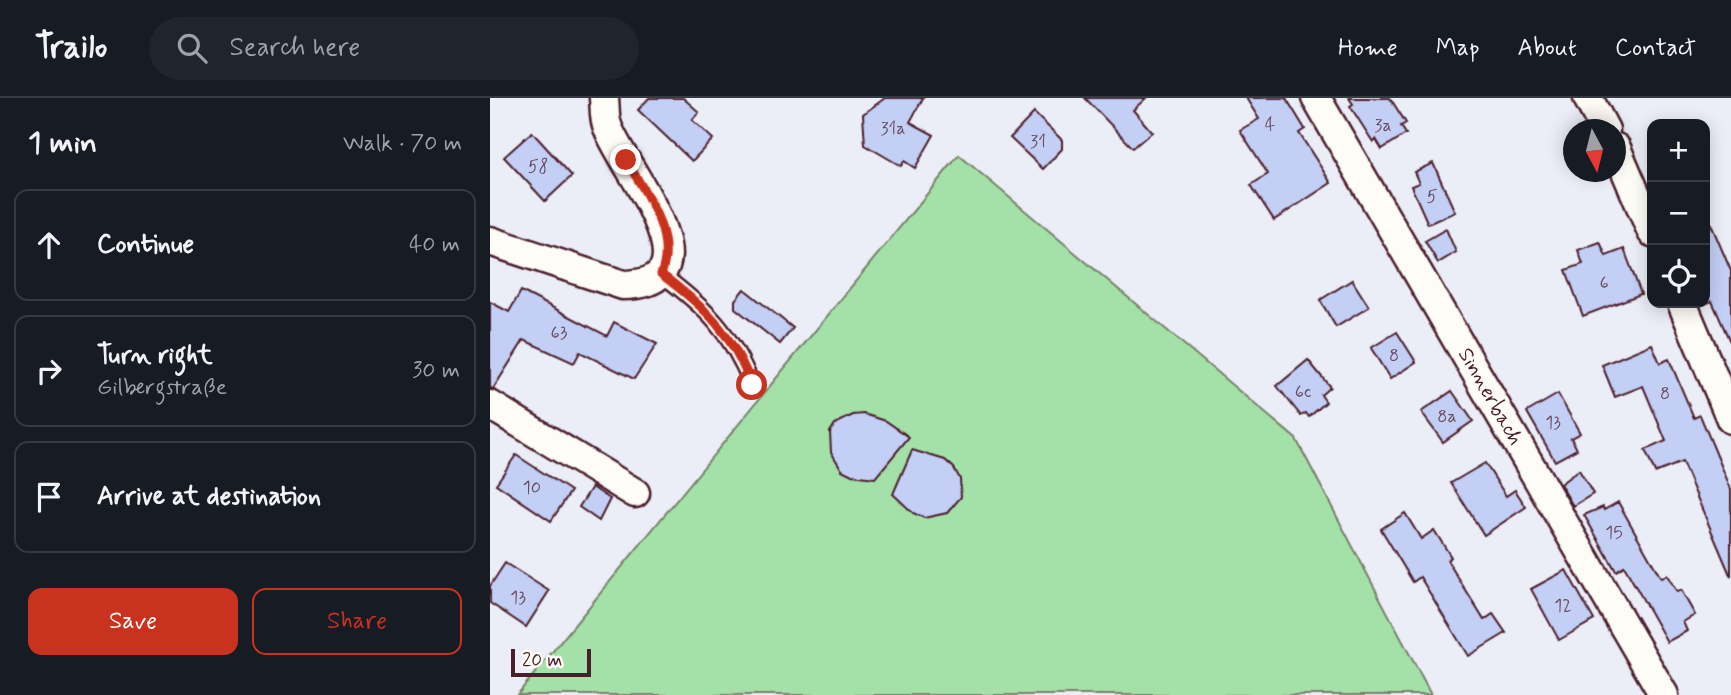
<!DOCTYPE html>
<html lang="en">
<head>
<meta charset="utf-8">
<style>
  :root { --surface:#171b24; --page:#20242c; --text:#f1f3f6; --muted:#9ea1a6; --line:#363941; --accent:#c8321e }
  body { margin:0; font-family:Mynerve,sans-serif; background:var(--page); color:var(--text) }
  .controls { position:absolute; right:21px; top:21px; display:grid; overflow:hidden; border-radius:14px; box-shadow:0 4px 18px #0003 }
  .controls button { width:63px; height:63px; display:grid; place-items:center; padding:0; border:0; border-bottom:2px solid var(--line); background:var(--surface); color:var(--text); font:35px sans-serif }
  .compass { position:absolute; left:1073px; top:21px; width:63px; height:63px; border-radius:50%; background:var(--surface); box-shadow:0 4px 18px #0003; rotate:173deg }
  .scale { position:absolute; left:21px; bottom:18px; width:80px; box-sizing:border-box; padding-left:7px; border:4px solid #4a1f2b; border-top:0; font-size:19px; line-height:24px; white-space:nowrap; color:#4a1f2b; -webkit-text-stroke:5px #fdfcf7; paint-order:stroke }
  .stop { position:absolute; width:21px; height:21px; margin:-16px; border:5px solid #c8321e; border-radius:50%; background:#fff }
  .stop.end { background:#c8321e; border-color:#fff; box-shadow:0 2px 7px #0008 }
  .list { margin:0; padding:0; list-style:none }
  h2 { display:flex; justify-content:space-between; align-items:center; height:91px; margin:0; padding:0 28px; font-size:30px }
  h2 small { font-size:23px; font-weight:400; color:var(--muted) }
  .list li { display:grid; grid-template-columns:46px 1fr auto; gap:21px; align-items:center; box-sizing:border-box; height:112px; margin:0 14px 14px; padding:0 14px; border:2px solid var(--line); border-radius:14px }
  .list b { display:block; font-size:26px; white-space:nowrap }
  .list p { margin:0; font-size:23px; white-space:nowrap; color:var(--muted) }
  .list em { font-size:23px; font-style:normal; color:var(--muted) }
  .actions { display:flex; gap:14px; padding:21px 28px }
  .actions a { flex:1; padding:16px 0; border:2px solid var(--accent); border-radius:14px; text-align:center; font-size:24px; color:var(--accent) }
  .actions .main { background:var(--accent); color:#fff }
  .icon { flex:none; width:38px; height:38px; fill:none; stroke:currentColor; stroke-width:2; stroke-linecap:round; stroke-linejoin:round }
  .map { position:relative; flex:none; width:1241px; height:597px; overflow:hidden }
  header { display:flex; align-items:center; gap:42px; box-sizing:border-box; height:98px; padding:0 35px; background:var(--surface); border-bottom:2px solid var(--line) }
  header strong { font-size:33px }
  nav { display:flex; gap:38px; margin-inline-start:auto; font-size:24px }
  .search { width:490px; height:63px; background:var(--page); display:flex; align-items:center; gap:18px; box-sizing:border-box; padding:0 24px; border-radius:38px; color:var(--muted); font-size:26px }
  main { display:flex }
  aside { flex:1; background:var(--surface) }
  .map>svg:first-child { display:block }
  .green { fill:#a4e1a8; stroke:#77806a; stroke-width:2 }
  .building { fill:#c4cff6; stroke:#4a1f2b; stroke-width:2 }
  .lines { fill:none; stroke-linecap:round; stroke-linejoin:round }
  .service-casing { stroke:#4a1f2b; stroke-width:19 }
  .minor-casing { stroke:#4a1f2b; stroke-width:33 }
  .service { stroke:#fdfcf7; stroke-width:14 }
  .minor { stroke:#fdfcf7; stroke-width:28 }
  .route { stroke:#c8321e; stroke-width:9 }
  .labels { text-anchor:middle; stroke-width:7; stroke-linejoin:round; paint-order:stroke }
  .number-label { font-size:18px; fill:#684b5e }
  .street-label { font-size:21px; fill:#4a1f2b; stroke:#fdfcf7 }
</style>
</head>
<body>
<header>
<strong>Trailo</strong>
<div class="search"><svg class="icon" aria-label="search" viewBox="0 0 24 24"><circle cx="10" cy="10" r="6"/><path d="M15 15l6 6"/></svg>Search here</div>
<nav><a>Home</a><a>Map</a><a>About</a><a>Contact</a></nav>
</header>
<main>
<aside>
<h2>1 min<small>Walk · 70 m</small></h2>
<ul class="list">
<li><svg class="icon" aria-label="ahead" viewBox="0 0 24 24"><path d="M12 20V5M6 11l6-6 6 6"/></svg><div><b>Continue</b></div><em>40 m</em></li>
<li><svg class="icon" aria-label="right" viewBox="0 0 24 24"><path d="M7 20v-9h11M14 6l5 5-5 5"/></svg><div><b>Turn right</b><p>Gilbergstraße</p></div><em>30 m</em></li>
<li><svg class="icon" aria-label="arrive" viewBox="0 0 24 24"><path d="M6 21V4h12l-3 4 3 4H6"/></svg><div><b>Arrive at destination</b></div></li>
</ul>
<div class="actions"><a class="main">Save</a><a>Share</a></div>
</aside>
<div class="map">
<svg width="1241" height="597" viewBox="0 0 1241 597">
  <rect width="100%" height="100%" fill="#eceef7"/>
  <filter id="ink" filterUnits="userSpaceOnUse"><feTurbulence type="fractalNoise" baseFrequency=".0143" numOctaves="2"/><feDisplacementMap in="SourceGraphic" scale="14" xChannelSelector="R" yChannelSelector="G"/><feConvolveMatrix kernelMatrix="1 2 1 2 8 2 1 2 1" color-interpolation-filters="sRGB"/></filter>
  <g filter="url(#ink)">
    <path class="green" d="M 469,57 L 806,341 L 941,597 L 27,597 Z"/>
    <g class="building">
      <path d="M 159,0 L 193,0 L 209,14 L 202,22 L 223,41 L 202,63 L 148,12 Z"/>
      <path d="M 395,0 L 433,0 L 420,24 L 444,37 L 425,70 L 414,63 L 411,68 L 375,47 L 373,16 Z"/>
      <path d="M 595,0 L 656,0 L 643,12 L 662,34 L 643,50 Z"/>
      <path d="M 756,0 L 796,0 L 815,31 L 809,35 L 841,85 L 784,122 L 761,87 L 778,76 L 750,32 L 769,21 Z"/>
      <path d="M 859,0 L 900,0 L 916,25 L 911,28 L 916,36 L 892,51 L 886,41 L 883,44 L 860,8 L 863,6 Z"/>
      <path d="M 544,15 L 572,42 L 572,51 L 553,71 L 520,40 Z"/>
      <path d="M 42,34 L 82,78 L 55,103 L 14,59 Z"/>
      <path d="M 943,65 L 965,114 L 938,126 L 921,88 L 929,85 L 924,74 Z"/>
      <path d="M 1215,112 L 1241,173 L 1241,246 L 1222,203 L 1215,206 Z"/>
      <path d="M 956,131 L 966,154 L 948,165 L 935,143 Z"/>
      <path d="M 1110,144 L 1116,158 L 1134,151 L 1151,196 L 1093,218 L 1076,172 L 1093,166 L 1088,152 Z"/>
      <path d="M 862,182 L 879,209 L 846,229 L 830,202 Z"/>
      <path d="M 254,191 L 303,230 L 290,246 L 245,210 L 245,202 Z"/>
      <path d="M 31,193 L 117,238 L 124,224 L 167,246 L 144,281 L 90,254 L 84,265 L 34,242 L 3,291 L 0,290 L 0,204 L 19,214 Z"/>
      <path d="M 907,234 L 926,264 L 900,281 L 881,250 Z"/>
      <path d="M 1162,246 L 1170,265 L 1179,261 L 1204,320 L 1210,317 L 1241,391 L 1241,479 L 1192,364 L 1165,375 L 1155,352 L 1176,343 L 1153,288 L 1125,299 L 1112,267 Z"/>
      <path d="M 818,262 L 840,289 L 831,297 L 836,304 L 819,319 L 816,315 L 811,318 L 787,288 Z"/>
      <path d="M 962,293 L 983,323 L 953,344 L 931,314 Z"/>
      <path d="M 1068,296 L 1090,335 L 1081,340 L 1087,351 L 1065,363 L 1037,314 Z"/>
      <path d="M 374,316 L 396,323 L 419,339 L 385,380 L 362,377 L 352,372 L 341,354 L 340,334 L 345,326 L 363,317 Z"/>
      <path d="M 422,352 L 455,362 L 464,370 L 470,381 L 471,399 L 457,415 L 434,420 L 423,415 L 403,396 Z"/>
      <path d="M 26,357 L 81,393 L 61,423 L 6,386 Z"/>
      <path d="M 995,365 L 1016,398 L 1025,392 L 1036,409 L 994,437 L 961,385 Z"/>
      <path d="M 1089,372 L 1103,396 L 1083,408 L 1070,386 Z"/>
      <path d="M 102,389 L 120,401 L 109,423 L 89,409 Z"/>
      <path d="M 1128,404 L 1171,480 L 1177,477 L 1187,494 L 1191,492 L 1205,517 L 1193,524 L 1197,533 L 1177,544 L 1134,468 L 1126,473 L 1094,417 L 1113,409 L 1114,412 Z"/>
      <path d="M 915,415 L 931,441 L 944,432 L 961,459 L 957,462 L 994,522 L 1003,516 L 1016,535 L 978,558 L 930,479 L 923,484 L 891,431 Z"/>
      <path d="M 15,465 L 59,493 L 36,529 L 0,505 L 0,488 Z"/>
      <path d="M 1076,472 L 1104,522 L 1069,542 L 1041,491 Z"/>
    </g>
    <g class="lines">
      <g class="service-casing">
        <path id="service" d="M 171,176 C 216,210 241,234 262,287"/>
      </g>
      <g class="minor-casing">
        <g id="minor">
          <path d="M 826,0 L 1174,597"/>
          <path d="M 1098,0 L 1115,32"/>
          <path d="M 1126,50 L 1162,134"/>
          <path d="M 0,143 L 133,187 C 235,186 129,66 117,27 C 114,19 115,8 114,0"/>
          <path d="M 1192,205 L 1241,321"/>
          <path d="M 0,307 L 145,395"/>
        </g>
      </g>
      <use href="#service" class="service"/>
      <use href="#minor" class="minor"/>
    </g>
  </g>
  <g class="lines" filter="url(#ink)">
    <path class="route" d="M 136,62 C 155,94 187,138 171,176 C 216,210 241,234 262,287"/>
  </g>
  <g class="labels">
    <g class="number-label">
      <text x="780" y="32">4</text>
      <text x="893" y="33">3a</text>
      <text x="403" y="36">31a</text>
      <text x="548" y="49">31</text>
      <text x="48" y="74">58</text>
      <text x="942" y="104">5</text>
      <text x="1114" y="190">6</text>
      <text x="69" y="240">63</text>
      <text x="904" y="263">8</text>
      <text x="813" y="299">6c</text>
      <text x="1175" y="301">8</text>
      <text x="957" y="324">8a</text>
      <text x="1063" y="330">13</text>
      <text x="42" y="395">10</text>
      <text x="1124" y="440">15</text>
      <text x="28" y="505">13</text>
      <text x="1073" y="513">12</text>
    </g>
    <g class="street-label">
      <text transform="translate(1001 298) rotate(60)" y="7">Sinnerbach</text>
    </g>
  </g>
</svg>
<div class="controls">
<button>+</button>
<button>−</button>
<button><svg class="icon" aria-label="locate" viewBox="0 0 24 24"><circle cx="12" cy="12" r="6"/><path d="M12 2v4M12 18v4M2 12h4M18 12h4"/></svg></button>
</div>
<svg class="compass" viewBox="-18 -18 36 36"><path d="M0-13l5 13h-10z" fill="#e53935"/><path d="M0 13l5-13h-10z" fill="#9ea1a6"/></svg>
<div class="scale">20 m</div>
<div class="stop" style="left:262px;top:287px"></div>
<div class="stop end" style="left:136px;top:62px"></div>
</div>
</main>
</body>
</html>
